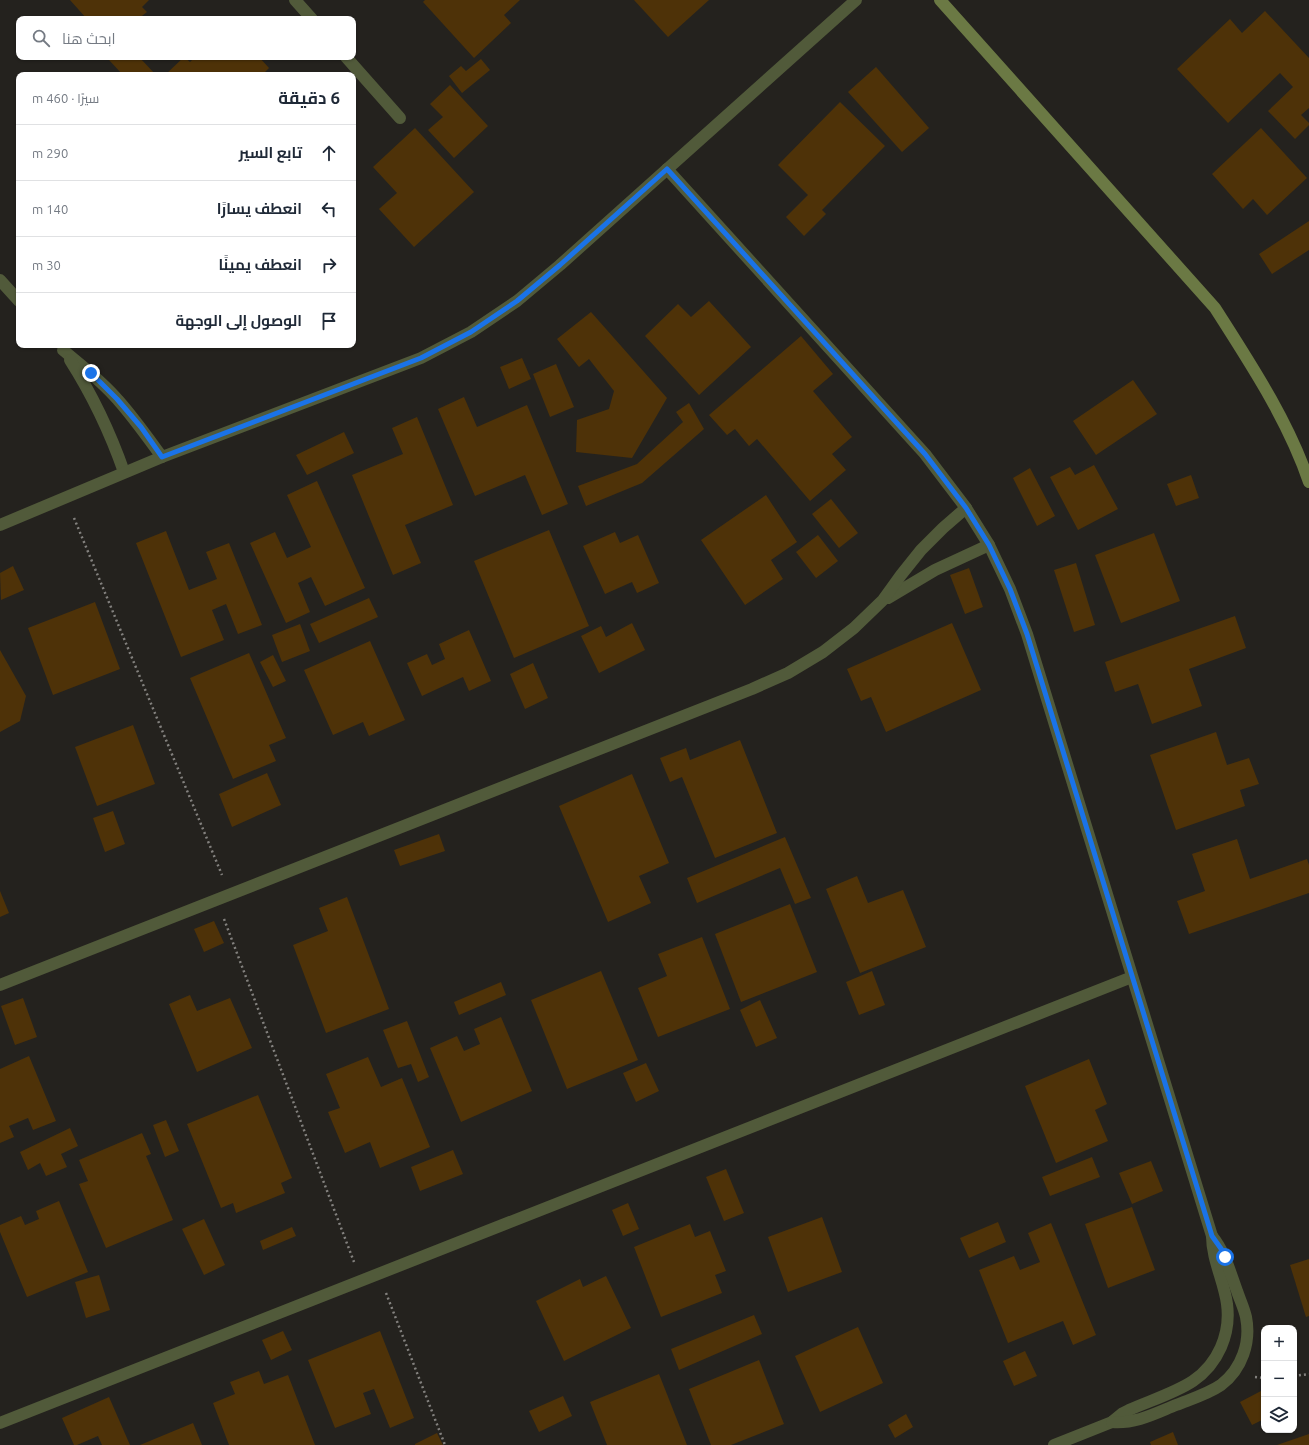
<!DOCTYPE html>
<html lang="ar">
<head>
<meta charset="utf-8">
<style>
  :root { --surface:#fff; --page:#f2f2f3; --text:#1f2937; --muted:#747a83; --line:#e0e1e3 }
  body { margin:0; font-family:Ubuntu,Cairo,sans-serif; background:var(--page); color:var(--text); direction:rtl }
  .controls { position:absolute; right:12px; bottom:12px; display:grid; overflow:hidden; border-radius:8px; box-shadow:0 1px 3px #0004 }
  .controls button { width:36px; height:36px; display:grid; place-items:center; padding:0; border:0; border-bottom:1px solid var(--line); background:var(--surface); color:var(--text); font:20px sans-serif }
  .stop { position:absolute; width:12px; height:12px; margin:-9px; border:3px solid #1a73e8; border-radius:50%; background:#fff }
  .stop.end { background:#1a73e8; border-color:#fff; box-shadow:0 1px 4px #0008 }
  .list { margin:0; padding:0; list-style:none }
  h2 { display:flex; justify-content:space-between; align-items:center; height:52px; margin:0; padding:0 16px; font-size:17px }
  h2 small { font-size:13px; font-weight:400; color:var(--muted) }
  .list li { display:grid; grid-template-columns:26px 1fr auto; gap:12px; align-items:center; box-sizing:border-box; height:56px; padding:0 16px; border-top:1px solid var(--line) }
  .list b { display:block; font-size:15px; white-space:nowrap }
  .list em { font-size:13px; font-style:normal; color:var(--muted) }
  .icon { flex:none; width:22px; height:22px; fill:none; stroke:currentColor; stroke-width:2; stroke-linecap:round; stroke-linejoin:round }
  .map { position:relative; flex:none; width:1309px; height:1445px; overflow:hidden; direction:ltr }
  .search { position:absolute; background:var(--surface); box-shadow:0 1px 3px #0004; left:16px; top:16px; width:340px; height:44px; display:flex; align-items:center; gap:10px; box-sizing:border-box; padding:0 14px; border-radius:8px; color:var(--muted); font-size:15px }
  .panel { position:absolute; background:var(--surface); box-shadow:0 1px 3px #0004; left:16px; top:72px; width:340px; height:276px; border-radius:8px; direction:rtl }
  .map>svg:first-child { display:block }
  .building { fill:#4e3208 }
  .lines { fill:none; stroke-linecap:round; stroke-linejoin:round }
  .path { stroke:#83817e; stroke-width:2.5; stroke-dasharray:2 3; stroke-linecap:butt }
  .street { stroke:#515a3a; stroke-width:12 }
  .secondary { stroke:#6b7944; stroke-width:12 }
  .route { stroke:#1a73e8; stroke-width:5 }
</style>
</head>
<body>
<div class="map">
<svg width="1309" height="1445" viewBox="0 0 1309 1445">
  <rect width="100%" height="100%" fill="#24221e"/>
  <g class="building">
    <path d="M 70,0 L 149,0 L 142,7 L 147,12 L 138,19 L 87,19 Z"/>
    <path d="M 425,0 L 520,0 L 504,15 L 511,23 L 474,58 L 423,2 Z"/>
    <path d="M 634,0 L 709,0 L 668,37 Z"/>
    <path d="M 1265,11 L 1309,58 L 1309,108 L 1301,115 L 1309,123 L 1309,125 L 1295,139 L 1268,111 L 1293,87 L 1280,73 L 1228,123 L 1177,69 L 1230,19 L 1242,33 Z"/>
    <path d="M 113,57 L 139,57 L 156,75 L 123,75 L 109,60 Z"/>
    <path d="M 184,57 L 190,62 L 195,57 L 259,57 L 269,68 L 262,75 L 165,75 Z"/>
    <path d="M 481,59 L 490,70 L 462,93 L 449,76 L 461,66 L 466,71 Z"/>
    <path d="M 876,67 L 929,128 L 902,152 L 848,92 Z"/>
    <path d="M 450,85 L 488,126 L 454,158 L 428,130 L 443,117 L 430,104 Z"/>
    <path d="M 840,102 L 885,146 L 822,210 L 826,214 L 804,236 L 786,217 L 808,195 L 778,165 Z"/>
    <path d="M 415,128 L 474,192 L 414,247 L 379,209 L 397,193 L 373,167 Z"/>
    <path d="M 1261,128 L 1307,178 L 1267,215 L 1253,199 L 1243,209 L 1212,174 Z"/>
    <path d="M 1309,221 L 1309,250 L 1272,274 L 1259,254 Z"/>
    <path d="M 709,301 L 751,347 L 699,395 L 645,336 L 678,304 L 691,317 Z"/>
    <path d="M 591,312 L 667,398 L 632,458 L 576,452 L 577,420 L 609,409 L 614,391 L 589,359 L 579,367 L 557,339 Z"/>
    <path d="M 801,336 L 833,374 L 813,391 L 852,437 L 832,454 L 846,470 L 810,501 L 757,439 L 749,446 L 735,429 L 727,435 L 709,415 Z"/>
    <path d="M 522,358 L 531,379 L 509,389 L 500,367 Z"/>
    <path d="M 556,364 L 574,407 L 550,417 L 533,374 Z"/>
    <path d="M 1133,380 L 1157,414 L 1096,455 L 1073,421 Z"/>
    <path d="M 464,397 L 477,427 L 527,405 L 568,504 L 542,515 L 525,475 L 475,496 L 438,409 Z"/>
    <path d="M 689,403 L 704,429 L 642,483 L 586,506 L 578,486 L 637,464 L 683,422 L 676,412 Z"/>
    <path d="M 417,417 L 453,505 L 405,525 L 421,563 L 393,575 L 352,475 L 403,454 L 392,428 Z"/>
    <path d="M 344,432 L 354,453 L 307,475 L 296,455 Z"/>
    <path d="M 1094,465 L 1118,509 L 1078,530 L 1050,477 L 1070,467 L 1075,475 Z"/>
    <path d="M 1030,468 L 1055,516 L 1037,526 L 1013,478 Z"/>
    <path d="M 1191,475 L 1199,498 L 1176,506 L 1167,484 Z"/>
    <path d="M 317,481 L 365,588 L 325,606 L 311,577 L 298,583 L 310,612 L 286,623 L 250,543 L 275,532 L 287,558 L 311,547 L 287,495 Z"/>
    <path d="M 766,495 L 797,542 L 771,560 L 783,579 L 745,605 L 701,540 Z"/>
    <path d="M 831,499 L 858,533 L 839,548 L 812,514 Z"/>
    <path d="M 549,530 L 589,626 L 514,658 L 474,561 Z"/>
    <path d="M 166,531 L 189,590 L 217,579 L 206,552 L 229,543 L 262,625 L 238,634 L 226,604 L 212,610 L 224,640 L 181,657 L 136,543 Z"/>
    <path d="M 615,532 L 620,543 L 638,535 L 659,583 L 637,593 L 632,582 L 605,594 L 583,546 Z"/>
    <path d="M 1154,533 L 1180,601 L 1121,623 L 1095,555 Z"/>
    <path d="M 818,535 L 838,561 L 816,578 L 796,552 Z"/>
    <path d="M 1076,563 L 1095,625 L 1074,632 L 1054,570 Z"/>
    <path d="M 13,566 L 24,590 L 1,600 L 0,573 Z"/>
    <path d="M 969,568 L 983,607 L 965,614 L 950,575 Z"/>
    <path d="M 369,598 L 378,617 L 319,643 L 310,624 Z"/>
    <path d="M 95,602 L 120,669 L 53,695 L 28,628 Z"/>
    <path d="M 1235,616 L 1246,648 L 1189,669 L 1202,706 L 1152,724 L 1138,684 L 1115,692 L 1105,662 Z"/>
    <path d="M 632,623 L 645,650 L 599,673 L 581,636 L 601,626 L 606,637 Z"/>
    <path d="M 952,623 L 981,690 L 886,732 L 871,697 L 861,701 L 847,669 Z"/>
    <path d="M 300,624 L 310,651 L 282,662 L 272,635 Z"/>
    <path d="M 469,630 L 491,681 L 469,691 L 463,677 L 422,696 L 407,663 L 427,654 L 432,665 L 445,659 L 439,644 Z"/>
    <path d="M 370,641 L 405,720 L 369,736 L 363,722 L 333,735 L 304,670 Z"/>
    <path d="M 0,650 L 26,696 L 20,721 L 0,732 Z"/>
    <path d="M 249,653 L 286,738 L 269,745 L 276,761 L 233,779 L 190,678 Z"/>
    <path d="M 273,655 L 286,681 L 273,687 L 260,662 Z"/>
    <path d="M 533,663 L 548,698 L 525,709 L 510,674 Z"/>
    <path d="M 133,725 L 155,784 L 97,806 L 75,747 Z"/>
    <path d="M 1216,732 L 1227,765 L 1249,758 L 1259,784 L 1240,790 L 1245,806 L 1176,830 L 1150,755 Z"/>
    <path d="M 740,740 L 777,833 L 715,858 L 682,777 L 670,782 L 660,758 L 686,748 L 690,760 Z"/>
    <path d="M 267,773 L 281,805 L 232,827 L 219,794 Z"/>
    <path d="M 632,774 L 669,863 L 639,876 L 651,903 L 608,922 L 559,806 Z"/>
    <path d="M 113,811 L 125,844 L 105,852 L 93,818 Z"/>
    <path d="M 439,834 L 445,851 L 400,866 L 394,850 Z"/>
    <path d="M 785,837 L 811,898 L 795,904 L 780,868 L 697,903 L 687,878 Z"/>
    <path d="M 1237,839 L 1250,879 L 1307,859 L 1309,865 L 1309,893 L 1189,934 L 1177,901 L 1205,891 L 1192,854 Z"/>
    <path d="M 857,876 L 868,903 L 903,890 L 926,947 L 860,973 L 826,889 Z"/>
    <path d="M 0,891 L 9,913 L 0,917 Z"/>
    <path d="M 347,897 L 389,1009 L 326,1033 L 293,945 L 328,931 L 319,908 Z"/>
    <path d="M 790,904 L 817,972 L 741,1002 L 715,934 Z"/>
    <path d="M 214,921 L 224,943 L 204,952 L 194,929 Z"/>
    <path d="M 702,937 L 730,1009 L 658,1037 L 638,988 L 667,976 L 658,954 Z"/>
    <path d="M 601,971 L 638,1060 L 567,1089 L 531,1000 Z"/>
    <path d="M 872,971 L 885,1005 L 859,1015 L 846,982 Z"/>
    <path d="M 501,982 L 506,995 L 459,1015 L 454,1002 Z"/>
    <path d="M 190,995 L 197,1011 L 230,998 L 252,1048 L 197,1072 L 169,1004 Z"/>
    <path d="M 23,998 L 37,1037 L 15,1045 L 1,1006 Z"/>
    <path d="M 760,1000 L 777,1038 L 756,1047 L 740,1010 Z"/>
    <path d="M 501,1017 L 532,1091 L 461,1122 L 430,1048 L 457,1036 L 464,1051 L 480,1044 L 474,1029 Z"/>
    <path d="M 407,1021 L 429,1077 L 418,1082 L 411,1064 L 398,1068 L 383,1030 Z"/>
    <path d="M 29,1056 L 56,1121 L 33,1130 L 28,1118 L 9,1126 L 14,1137 L 0,1143 L 0,1069 Z"/>
    <path d="M 368,1057 L 381,1087 L 402,1078 L 430,1147 L 380,1168 L 370,1142 L 345,1153 L 328,1112 L 340,1108 L 326,1074 Z"/>
    <path d="M 1089,1059 L 1107,1104 L 1095,1110 L 1108,1141 L 1056,1163 L 1025,1086 Z"/>
    <path d="M 646,1063 L 659,1091 L 636,1102 L 623,1073 Z"/>
    <path d="M 258,1095 L 292,1178 L 281,1183 L 285,1193 L 236,1213 L 233,1203 L 221,1208 L 187,1124 Z"/>
    <path d="M 166,1120 L 179,1151 L 165,1157 L 153,1125 Z"/>
    <path d="M 70,1128 L 78,1146 L 61,1154 L 67,1167 L 46,1176 L 40,1163 L 28,1170 L 20,1152 Z"/>
    <path d="M 142,1133 L 151,1154 L 146,1156 L 173,1220 L 106,1248 L 79,1184 L 88,1181 L 79,1160 Z"/>
    <path d="M 453,1150 L 463,1174 L 420,1191 L 411,1167 Z"/>
    <path d="M 1092,1157 L 1100,1177 L 1050,1196 L 1042,1177 Z"/>
    <path d="M 1151,1161 L 1163,1191 L 1132,1204 L 1119,1173 Z"/>
    <path d="M 726,1169 L 744,1213 L 724,1221 L 706,1177 Z"/>
    <path d="M 59,1201 L 88,1272 L 27,1297 L 0,1232 L 0,1225 L 21,1216 L 25,1225 L 39,1219 L 36,1211 Z"/>
    <path d="M 628,1203 L 639,1229 L 623,1236 L 612,1210 Z"/>
    <path d="M 1132,1207 L 1155,1270 L 1108,1288 L 1085,1224 Z"/>
    <path d="M 822,1217 L 842,1272 L 788,1292 L 768,1237 Z"/>
    <path d="M 204,1219 L 225,1265 L 204,1275 L 182,1229 Z"/>
    <path d="M 998,1222 L 1006,1242 L 969,1258 L 960,1238 Z"/>
    <path d="M 1051,1223 L 1096,1335 L 1073,1345 L 1063,1321 L 1008,1343 L 979,1270 L 1014,1256 L 1020,1270 L 1040,1262 L 1028,1233 Z"/>
    <path d="M 690,1224 L 695,1237 L 710,1231 L 726,1271 L 715,1275 L 722,1293 L 661,1317 L 634,1247 Z"/>
    <path d="M 292,1227 L 296,1236 L 263,1250 L 260,1241 Z"/>
    <path d="M 1309,1259 L 1309,1316 L 1306,1317 L 1290,1265 Z"/>
    <path d="M 99,1275 L 110,1310 L 86,1318 L 75,1282 Z"/>
    <path d="M 606,1276 L 631,1328 L 564,1361 L 536,1301 L 580,1279 L 583,1287 Z"/>
    <path d="M 754,1315 L 762,1334 L 679,1370 L 671,1349 Z"/>
    <path d="M 858,1327 L 883,1383 L 820,1412 L 795,1356 Z"/>
    <path d="M 283,1331 L 292,1350 L 271,1360 L 262,1340 Z"/>
    <path d="M 380,1331 L 414,1418 L 390,1428 L 374,1389 L 363,1393 L 371,1414 L 335,1428 L 308,1360 Z"/>
    <path d="M 1025,1351 L 1037,1376 L 1014,1386 L 1003,1361 Z"/>
    <path d="M 759,1360 L 784,1424 L 731,1445 L 711,1445 L 689,1389 Z"/>
    <path d="M 259,1371 L 264,1384 L 288,1375 L 315,1445 L 229,1445 L 213,1403 L 235,1394 L 230,1382 Z"/>
    <path d="M 659,1374 L 687,1445 L 607,1445 L 590,1402 Z"/>
    <path d="M 1261,1391 L 1264,1398 L 1264,1419 L 1252,1425 L 1240,1402 Z"/>
    <path d="M 563,1396 L 572,1416 L 539,1432 L 529,1411 Z"/>
    <path d="M 109,1397 L 130,1445 L 102,1445 L 98,1436 L 77,1445 L 74,1445 L 62,1418 Z"/>
    <path d="M 906,1414 L 913,1427 L 895,1438 L 888,1425 Z"/>
    <path d="M 193,1423 L 202,1445 L 140,1445 Z"/>
    <path d="M 1173,1432 L 1178,1445 L 1151,1445 L 1150,1442 Z"/>
    <path d="M 437,1433 L 443,1445 L 415,1445 L 415,1444 Z"/>
    <path d="M 1309,1434 L 1309,1445 L 1277,1445 Z"/>
  </g>
  <g class="lines">
    <g class="path">
      <path d="M 74,518 L 222,875"/>
      <path d="M 224,919 L 354,1262"/>
      <path d="M 386,1293 L 445,1445"/>
      <path d="M 1294,1376 L 1309,1374"/>
      <path d="M 1255,1377 L 1264,1378"/>
    </g>
    <g class="street">
      <path d="M 295,0 L 312,19"/>
      <path d="M 346,57 L 400,118"/>
      <path d="M 667,169 L 925,454 L 966,508 L 989,545 L 1010,589 L 1027,634 L 1212,1236 C 1212,1260 1224,1281 1227,1304 C 1231,1334 1218,1364 1193,1381 C 1175,1393 1149,1401 1129,1410 L 1123,1413 L 1112,1422 L 1054,1445"/>
      <path d="M 0,280 L 19,301"/>
      <path d="M 63,350 C 82,366 102,381 118,400 C 134,418 148,438 162,457"/>
      <path d="M 70,360 C 93,396 110,432 124,472"/>
      <path d="M 0,525 L 162,457 L 421,358 L 471,332 L 517,301 L 560,265 L 856,0"/>
      <path d="M 888,598 L 935,570 L 989,545"/>
      <path d="M 0,985 L 752,689 L 788,673 L 823,652 L 854,628 L 883,600 L 901,575 L 921,550 L 943,528 L 966,508"/>
      <path d="M 1112,1422 C 1136,1424 1156,1413 1176,1405 C 1191,1399 1208,1394 1221,1385 C 1242,1369 1251,1342 1246,1317 C 1244,1308 1240,1300 1237,1291 C 1230,1272 1225,1252 1212,1236"/>
      <path d="M 0,1423 L 1132,977"/>
    </g>
    <path class="secondary" d="M 940,0 L 1215,308 C 1250,363 1288,420 1309,482"/>
  </g>
  <g class="lines">
    <path class="route" d="M 91,373 L 117,399 L 141,427 L 162,457 L 421,358 L 471,332 L 517,301 L 560,265 L 667,169 L 925,454 L 966,508 L 989,545 L 1010,589 L 1027,634 L 1212,1236 L 1222,1250 L 1225,1257"/>
  </g>
</svg>
<div class="controls">
<button>+</button>
<button>−</button>
<button><svg class="icon" aria-label="layers" viewBox="0 0 24 24"><path d="M12 4l9 5-9 5-9-5zM3 14l9 5 9-5"/></svg></button>
</div>
<div class="stop" style="left:1225px;top:1257px"></div>
<div class="stop end" style="left:91px;top:373px"></div>
<div class="search"><svg class="icon" aria-label="search" viewBox="0 0 24 24"><circle cx="10" cy="10" r="6"/><path d="M15 15l6 6"/></svg>ابحث هنا</div>
<section class="panel">
<h2>6 دقيقة<small>سيرًا · 460 m</small></h2>
<ul class="list">
<li><svg class="icon" aria-label="ahead" viewBox="0 0 24 24"><path d="M12 20V5M6 11l6-6 6 6"/></svg><div><b>تابع السير</b></div><em>290 m</em></li>
<li><svg class="icon" aria-label="left" viewBox="0 0 24 24"><path d="M17 20v-9H6M10 6l-5 5 5 5"/></svg><div><b>انعطف يسارًا</b></div><em>140 m</em></li>
<li><svg class="icon" aria-label="right" viewBox="0 0 24 24"><path d="M7 20v-9h11M14 6l5 5-5 5"/></svg><div><b>انعطف يمينًا</b></div><em>30 m</em></li>
<li><svg class="icon" aria-label="arrive" viewBox="0 0 24 24"><path d="M6 21V4h12l-3 4 3 4H6"/></svg><div><b>الوصول إلى الوجهة</b></div></li>
</ul>
</section>
</div>
</body>
</html>
